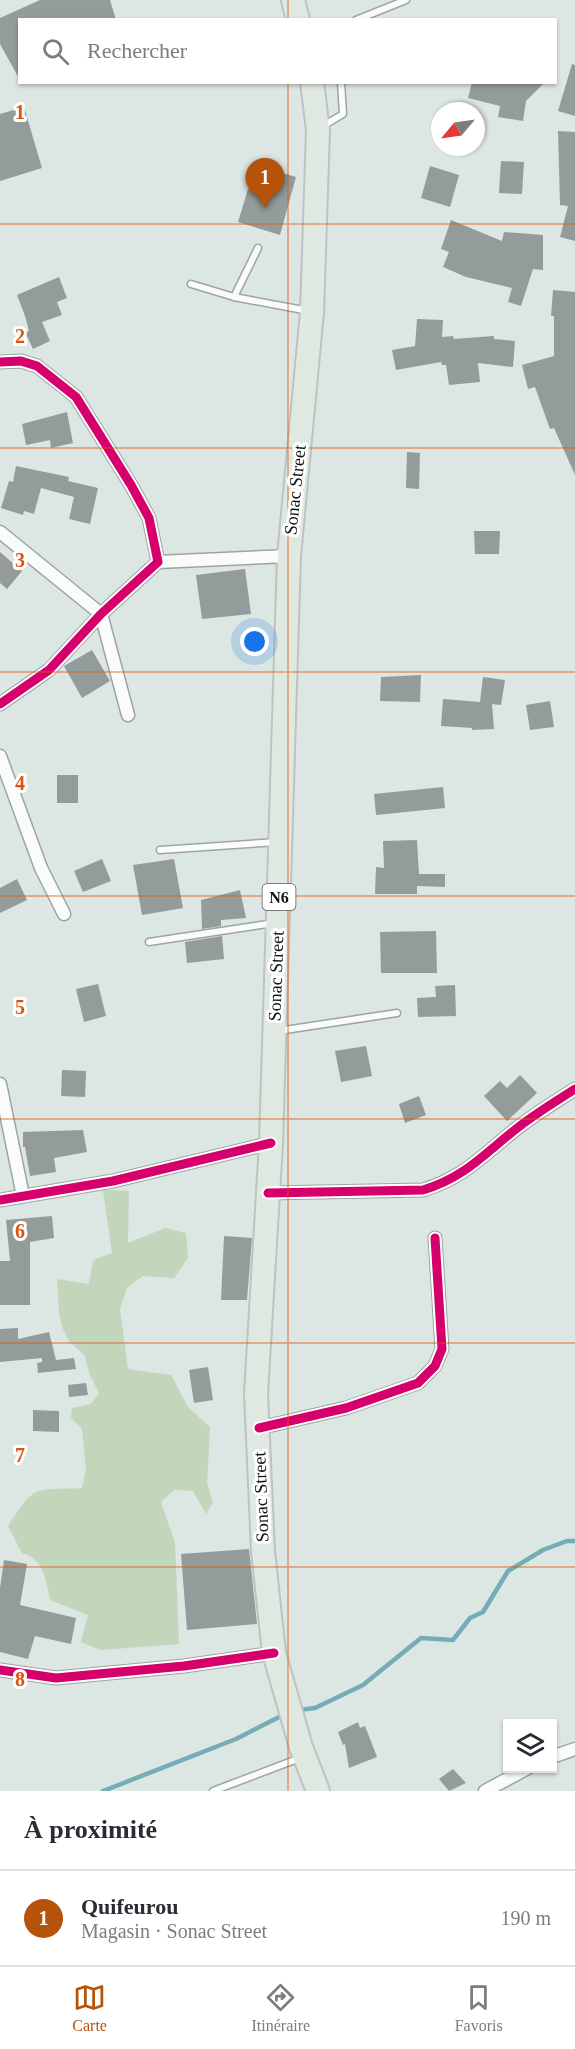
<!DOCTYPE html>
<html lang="fr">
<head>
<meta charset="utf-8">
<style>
  :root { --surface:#fff; --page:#f2f2f3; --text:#2b2b33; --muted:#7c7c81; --line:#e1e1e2; --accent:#b45309 }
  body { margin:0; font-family:"Times New Roman",serif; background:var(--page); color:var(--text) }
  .controls { position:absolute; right:18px; bottom:18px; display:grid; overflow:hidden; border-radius:0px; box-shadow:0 2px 4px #0004 }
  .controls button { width:54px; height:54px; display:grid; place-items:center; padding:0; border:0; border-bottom:2px solid var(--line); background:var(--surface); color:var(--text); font:30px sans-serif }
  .compass { position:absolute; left:431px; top:102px; width:54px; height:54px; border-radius:50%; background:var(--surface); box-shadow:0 2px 4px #0004; rotate:241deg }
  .you { position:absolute; left:255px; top:642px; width:21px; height:21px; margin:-15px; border:4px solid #fff; border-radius:50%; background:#1a73e8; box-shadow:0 0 0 9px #1a73e833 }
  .badge { display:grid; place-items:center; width:39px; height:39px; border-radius:50%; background:var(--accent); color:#fff; font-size:20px; font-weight:700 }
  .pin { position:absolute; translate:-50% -50px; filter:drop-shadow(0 2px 3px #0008) }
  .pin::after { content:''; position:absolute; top:32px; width:21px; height:18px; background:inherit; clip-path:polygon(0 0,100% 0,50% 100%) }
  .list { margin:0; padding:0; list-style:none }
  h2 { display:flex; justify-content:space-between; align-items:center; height:78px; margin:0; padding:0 24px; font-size:26px }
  h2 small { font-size:20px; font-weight:400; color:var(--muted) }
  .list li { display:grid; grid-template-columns:39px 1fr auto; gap:18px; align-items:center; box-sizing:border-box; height:96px; padding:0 24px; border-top:2px solid var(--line) }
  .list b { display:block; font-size:22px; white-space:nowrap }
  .list p { margin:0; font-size:20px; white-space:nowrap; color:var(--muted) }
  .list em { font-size:20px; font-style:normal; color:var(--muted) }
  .icon { flex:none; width:33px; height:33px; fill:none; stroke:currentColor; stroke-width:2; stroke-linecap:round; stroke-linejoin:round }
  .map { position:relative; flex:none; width:575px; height:1791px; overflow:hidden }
  .search { position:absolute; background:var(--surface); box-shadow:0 2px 4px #0004; left:18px; right:18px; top:18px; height:66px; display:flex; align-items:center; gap:15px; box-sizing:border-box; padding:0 21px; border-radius:0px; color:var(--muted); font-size:22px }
  .sheet { height:174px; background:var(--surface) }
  nav { display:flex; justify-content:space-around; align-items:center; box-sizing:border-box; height:84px; border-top:2px solid var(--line); background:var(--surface); font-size:16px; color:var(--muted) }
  nav a { display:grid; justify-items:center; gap:3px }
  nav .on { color:var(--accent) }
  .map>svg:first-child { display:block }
  .green { fill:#c2d6bb }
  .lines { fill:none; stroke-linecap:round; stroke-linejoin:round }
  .stream { stroke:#74adb6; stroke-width:4.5 }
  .building { fill:#939c9a }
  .lane-casing { stroke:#9da5a2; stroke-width:9 }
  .street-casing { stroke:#9da5a2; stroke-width:15 }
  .highway-casing { stroke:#bec3c1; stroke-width:26 }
  .lane { stroke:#fafbfb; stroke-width:6 }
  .street { stroke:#fafbfb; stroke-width:12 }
  .highway { stroke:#dfe9e2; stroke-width:22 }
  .cycleway-casing { stroke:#fff; stroke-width:13 }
  .cycleway { stroke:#d6006c; stroke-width:9 }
  .grid { fill:none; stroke:#dd560c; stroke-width:1.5; stroke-opacity:0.55 }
  .labels { text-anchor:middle; stroke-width:6; stroke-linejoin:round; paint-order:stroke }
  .shield { fill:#fff; stroke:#565b5a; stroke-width:1.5 }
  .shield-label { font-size:16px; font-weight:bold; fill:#0e1513 }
  .street-label { font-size:18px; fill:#0e1513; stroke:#fff }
  .grid-label { font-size:20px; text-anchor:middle; font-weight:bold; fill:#dd560c; stroke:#fff; stroke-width:6; stroke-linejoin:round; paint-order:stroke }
</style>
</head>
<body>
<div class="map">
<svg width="575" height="1791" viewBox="0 0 575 1791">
  <rect width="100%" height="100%" fill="#dce6e3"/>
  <path class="green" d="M 103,1190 L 129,1191 L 128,1243 L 165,1228 L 186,1233 L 188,1258 L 174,1278 L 143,1276 L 127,1288 L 120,1309 L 128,1369 L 171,1375 L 188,1407 L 210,1427 L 207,1483 L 213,1503 L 206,1514 L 193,1491 L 174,1490 L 161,1502 L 175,1543 L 179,1644 L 101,1650 L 81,1642 L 88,1615 L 50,1600 C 46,1579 44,1559 22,1553 L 8,1526 C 36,1482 34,1491 82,1488 L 86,1469 L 82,1429 L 71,1418 L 72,1408 L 91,1404 L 99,1393 L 89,1373 L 85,1356 L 69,1341 L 63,1329 L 59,1313 L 57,1279 L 89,1284 L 93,1260 L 112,1253 Z"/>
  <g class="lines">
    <g class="stream">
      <path d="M 299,1710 L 315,1708 L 363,1685 L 421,1638 L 453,1640 L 470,1618 L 483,1612 L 508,1571 L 543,1550 L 567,1541 L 575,1541"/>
      <path d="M 103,1791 L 236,1739 L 285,1714"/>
    </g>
  </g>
  <g class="building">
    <path d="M 40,0 L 110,0 L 116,20 L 20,20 L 20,80 L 0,44 L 0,18 Z"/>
    <path d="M 572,64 L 575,65 L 575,116 L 558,111 Z"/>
    <path d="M 472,82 L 545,82 L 526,101 L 523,121 L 498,117 L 500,106 L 468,98 Z"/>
    <path d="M 24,107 L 42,168 L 0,181 L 0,114 Z"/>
    <path d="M 558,131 L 575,132 L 575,241 L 560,237 L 568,206 L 560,205 Z"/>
    <path d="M 501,161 L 524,162 L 522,194 L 499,193 Z"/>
    <path d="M 430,166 L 459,175 L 450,207 L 421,198 Z"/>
    <path d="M 272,170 L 296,177 L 280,235 L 238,222 L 248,189 L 265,194 Z"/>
    <path d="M 451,220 L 502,241 L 504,232 L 543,235 L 543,270 L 533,269 L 521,306 L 508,302 L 512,288 L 466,277 L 443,267 L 449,252 L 441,249 Z"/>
    <path d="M 59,277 L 67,298 L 57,302 L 62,315 L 42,322 L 50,341 L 33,349 L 25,332 L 29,331 L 25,316 L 17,295 Z"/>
    <path d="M 553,290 L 575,292 L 575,475 L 554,428 L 550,429 L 535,387 L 528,389 L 522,365 L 554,356 L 554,316 L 551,316 Z"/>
    <path d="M 417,319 L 443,320 L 442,337 L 453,336 L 454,339 L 494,336 L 494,339 L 515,341 L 513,367 L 478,363 L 480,382 L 449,385 L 446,365 L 442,365 L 441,362 L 396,370 L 392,350 L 415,346 Z"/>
    <path d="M 67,412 L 73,443 L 51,448 L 50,440 L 26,445 L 22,424 Z"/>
    <path d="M 407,452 L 420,453 L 419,489 L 406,488 Z"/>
    <path d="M 16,466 L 69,477 L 68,481 L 98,488 L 90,524 L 69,519 L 74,497 L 41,488 L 34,514 L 24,511 L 23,515 L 1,508 L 9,481 L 13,482 Z"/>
    <path d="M 474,531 L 500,531 L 499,554 L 475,554 Z"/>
    <path d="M 0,552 L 22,571 L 7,589 L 0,583 Z"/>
    <path d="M 245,569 L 251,614 L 202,619 L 196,575 Z"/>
    <path d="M 92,650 L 110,681 L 82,698 L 64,666 Z"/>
    <path d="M 421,675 L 420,702 L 380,701 L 381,677 Z"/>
    <path d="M 483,677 L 505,680 L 501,705 L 492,704 L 494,729 L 472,730 L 472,728 L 441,726 L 443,699 L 480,702 Z"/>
    <path d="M 550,701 L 554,727 L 530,730 L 526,705 Z"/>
    <rect x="57" y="775" width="21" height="28"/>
    <path d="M 443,787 L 445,808 L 376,815 L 374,794 Z"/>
    <path d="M 417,840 L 419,874 L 445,874 L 445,887 L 417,886 L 417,894 L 375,894 L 376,867 L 384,868 L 383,841 Z"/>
    <path d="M 102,859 L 111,881 L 83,892 L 74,871 Z"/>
    <path d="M 174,859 L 183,908 L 142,915 L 133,865 Z"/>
    <path d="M 17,879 L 27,900 L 0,913 L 0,888 Z"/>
    <path d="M 240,890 L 246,918 L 221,920 L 221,926 L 202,929 L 201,900 Z"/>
    <path d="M 436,931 L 437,973 L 381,973 L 380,932 Z"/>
    <path d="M 222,936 L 224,959 L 187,963 L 185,942 Z"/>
    <path d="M 98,984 L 106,1016 L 84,1022 L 76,989 Z"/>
    <path d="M 455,985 L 456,1016 L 418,1017 L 417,998 L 436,997 L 435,986 Z"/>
    <path d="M 366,1046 L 372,1076 L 341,1082 L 335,1051 Z"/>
    <path d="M 62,1070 L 86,1071 L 85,1097 L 61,1096 Z"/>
    <path d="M 520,1075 L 537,1093 L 507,1121 L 484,1096 L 500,1081 L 507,1088 Z"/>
    <path d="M 419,1096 L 426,1115 L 405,1123 L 399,1104 Z"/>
    <path d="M 83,1130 L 87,1152 L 54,1158 L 56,1172 L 30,1176 L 25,1147 L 23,1147 L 23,1132 Z"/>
    <path d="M 52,1216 L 54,1238 L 30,1242 L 30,1305 L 0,1305 L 0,1261 L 10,1261 L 6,1220 Z"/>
    <path d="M 224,1236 L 252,1238 L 247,1300 L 221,1300 Z"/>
    <path d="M 18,1328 L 18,1339 L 49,1332 L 56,1360 L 74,1358 L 76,1369 L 38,1373 L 37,1363 L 42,1362 L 42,1358 L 0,1362 L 0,1329 Z"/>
    <path d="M 208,1367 L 213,1400 L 194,1403 L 189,1370 Z"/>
    <path d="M 86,1383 L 88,1395 L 69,1397 L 68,1385 Z"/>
    <path d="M 33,1410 L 59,1411 L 59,1432 L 33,1431 Z"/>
    <path d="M 249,1549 L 257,1624 L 187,1630 L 181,1554 Z"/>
    <path d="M 4,1560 L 27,1564 L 20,1605 L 76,1618 L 71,1644 L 35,1636 L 28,1659 L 0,1652 L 0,1588 Z"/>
    <path d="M 358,1722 L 360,1728 L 365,1726 L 377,1757 L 349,1768 L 345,1744 L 343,1745 L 338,1732 Z"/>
    <path d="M 453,1769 L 466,1783 L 449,1791 L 439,1779 Z"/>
  </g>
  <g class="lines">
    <g class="lane-casing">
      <g id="lane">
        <path d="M 356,20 L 406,0"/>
        <path d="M 323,126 L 343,114 L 341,82"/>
        <path d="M 191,284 L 234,297 L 309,311"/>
        <path d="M 234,297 L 258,248"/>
        <path d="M 160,850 L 277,842"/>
        <path d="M 149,942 L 274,923"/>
        <path d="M 278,1031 L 397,1013"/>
        <path d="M 213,1791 L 300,1758"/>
      </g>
    </g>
    <g class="street-casing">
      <g id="street">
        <path d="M 0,362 L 21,361 L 37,366 L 76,397 L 131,485 L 149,518 L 158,562 L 101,614 L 49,670 L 0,704"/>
        <path d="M 0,532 L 101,614 L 128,715"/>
        <path d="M 158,562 L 289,556"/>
        <path d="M 0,756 L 41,868 L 64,914"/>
        <path d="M 0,1084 L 23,1196"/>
        <path d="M 268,1193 L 423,1190 C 464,1178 484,1154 516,1129 C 535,1114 555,1102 575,1089"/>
        <path d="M 0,1200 L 113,1181 L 271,1143"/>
        <path d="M 259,1428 L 346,1408 L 418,1383 L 435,1366 L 442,1349 L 435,1238"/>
        <path d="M 0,1670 L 56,1678 L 184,1666 L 274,1653"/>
        <path d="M 552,1757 L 575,1749"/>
        <path d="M 485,1791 L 528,1768"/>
      </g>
    </g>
    <g class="highway-casing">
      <g id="highway">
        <path d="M 293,0 L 298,20"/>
        <path d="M 312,82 L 318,130 L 312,312 L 289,556 L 271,1143 L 256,1394 L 263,1551 L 274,1653 L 301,1747 L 318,1791"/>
      </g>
    </g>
    <use href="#lane" class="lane"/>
    <use href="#street" class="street"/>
    <use href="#highway" class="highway"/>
    <g class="cycleway-casing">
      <g id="cycleway">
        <path d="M 0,362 L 21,361 L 37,366 L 76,397 L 131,485 L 149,518 L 158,562 L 101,614 L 49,670 L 0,704"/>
        <path d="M 268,1193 L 423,1190 C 464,1178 484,1154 516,1129 C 535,1114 555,1102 575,1089"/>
        <path d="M 0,1200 L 113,1181 L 271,1143"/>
        <path d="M 259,1428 L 346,1408 L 418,1383 L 435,1366 L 442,1349 L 435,1238"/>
        <path d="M 0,1670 L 56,1678 L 184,1666 L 274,1653"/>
      </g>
    </g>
    <use href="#cycleway" class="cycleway"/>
  </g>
  <path class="grid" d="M 288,0 L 288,20M 288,82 L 288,1791M 0,224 L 575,224M 0,448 L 575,448M 0,672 L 575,672M 0,896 L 575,896M 0,1119 L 575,1119M 0,1343 L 575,1343M 0,1567 L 575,1567"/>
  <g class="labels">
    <rect class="shield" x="262.5" y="884" width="33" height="26" rx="4.5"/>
    <g class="shield-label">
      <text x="279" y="903">N6</text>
    </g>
    <g class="street-label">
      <text transform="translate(295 490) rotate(-84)" y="6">Sonac Street</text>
      <text transform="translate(276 976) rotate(-88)" y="6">Sonac Street</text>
      <text transform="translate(261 1497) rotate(-92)" y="6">Sonac Street</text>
    </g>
  </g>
  <g class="grid-label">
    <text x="20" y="119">1</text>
    <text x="20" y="343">2</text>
    <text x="20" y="567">3</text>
    <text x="20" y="790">4</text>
    <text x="20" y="1014">5</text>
    <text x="20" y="1238">6</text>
    <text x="20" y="1462">7</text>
    <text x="20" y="1686">8</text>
  </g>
</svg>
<div class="controls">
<button><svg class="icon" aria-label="layers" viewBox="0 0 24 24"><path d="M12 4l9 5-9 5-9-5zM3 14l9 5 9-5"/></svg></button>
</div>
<svg class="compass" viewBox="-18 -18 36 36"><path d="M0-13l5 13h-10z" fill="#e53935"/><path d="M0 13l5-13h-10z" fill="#7c7c81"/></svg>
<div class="you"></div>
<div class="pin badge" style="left:265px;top:208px">1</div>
<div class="search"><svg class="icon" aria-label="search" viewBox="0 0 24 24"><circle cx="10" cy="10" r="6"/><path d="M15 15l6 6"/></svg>Rechercher</div>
</div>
<section class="sheet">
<h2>À proximité<small></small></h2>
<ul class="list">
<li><span class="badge">1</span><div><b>Quifeurou</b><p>Magasin · Sonac Street</p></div><em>190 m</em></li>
</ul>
</section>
<nav>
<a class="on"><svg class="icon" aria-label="map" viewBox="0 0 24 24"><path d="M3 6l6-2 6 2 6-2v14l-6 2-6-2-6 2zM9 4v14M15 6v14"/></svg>Carte</a>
<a><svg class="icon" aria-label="directions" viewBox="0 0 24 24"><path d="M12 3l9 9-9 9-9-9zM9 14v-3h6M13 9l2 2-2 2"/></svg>Itinéraire</a>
<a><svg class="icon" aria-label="saved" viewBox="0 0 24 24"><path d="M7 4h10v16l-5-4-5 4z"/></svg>Favoris</a>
</nav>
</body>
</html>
